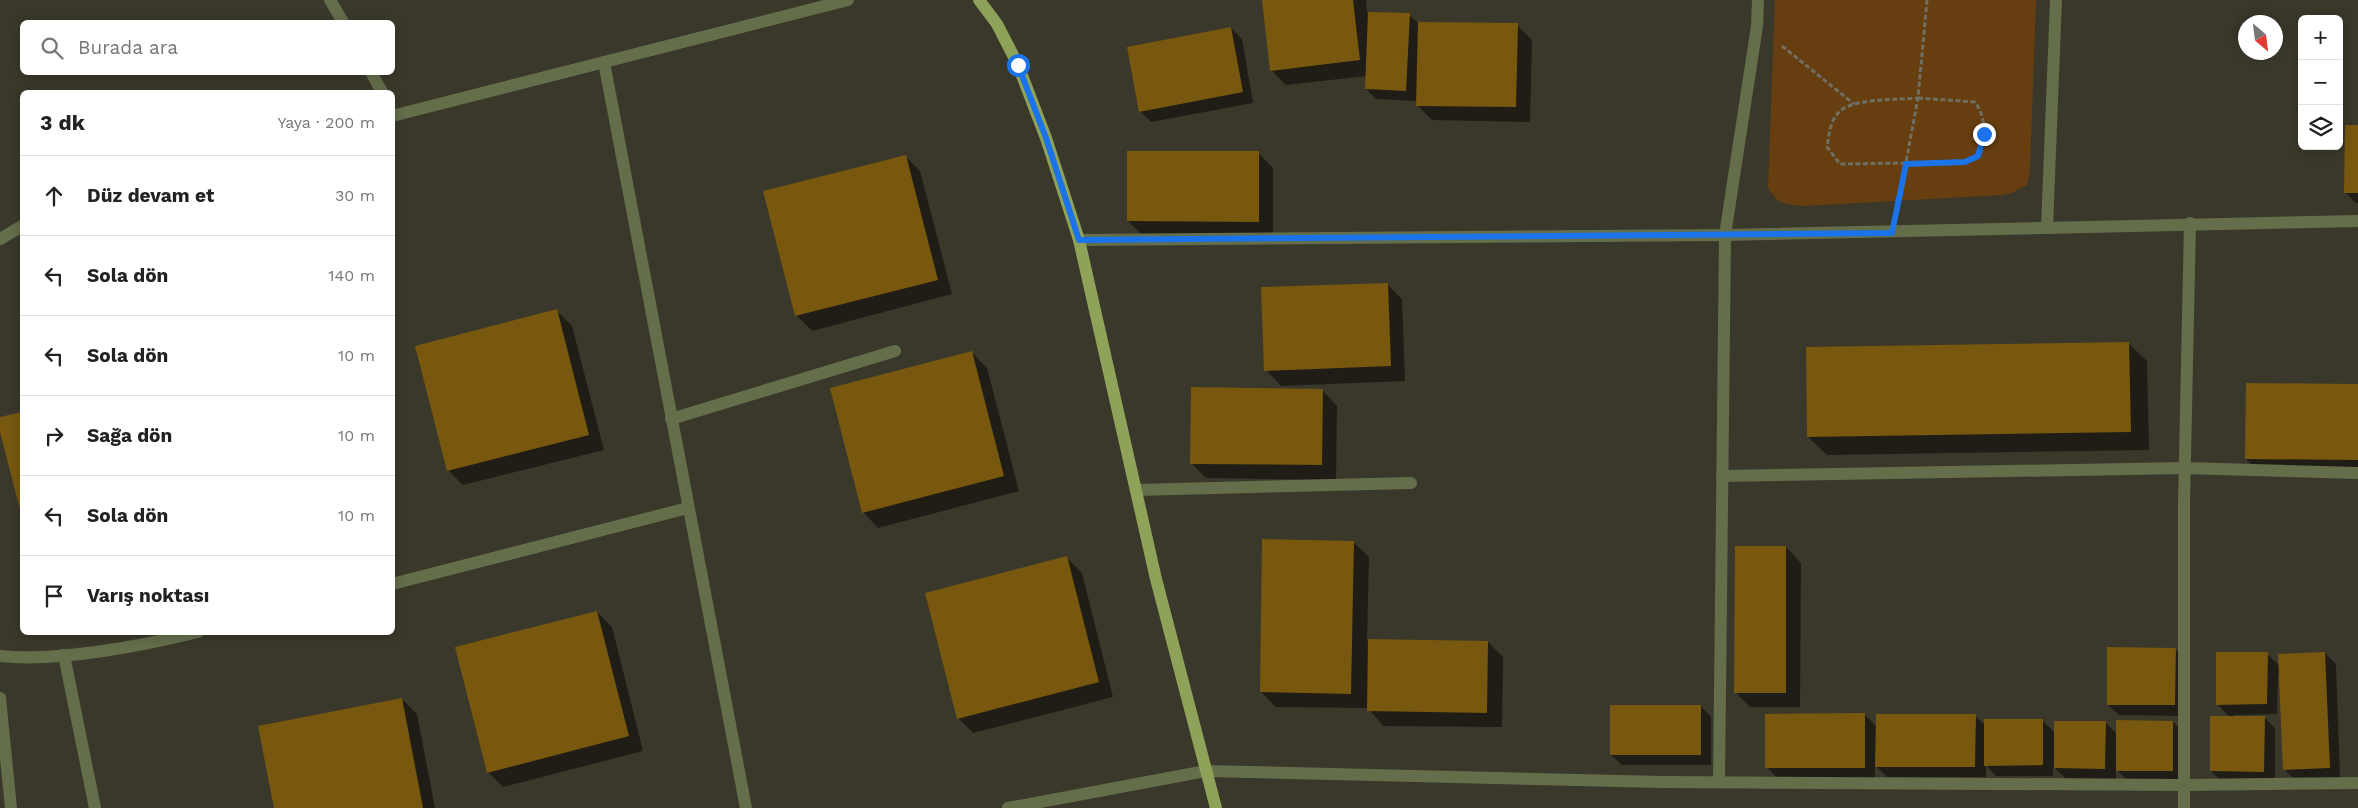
<!DOCTYPE html>
<html lang="tr">
<head>
<meta charset="utf-8">
<style>
  :root { --surface:#fff; --page:#f2f2f2; --text:#222; --muted:#767676; --line:#e0e0e0 }
  body { margin:0; font-family:"Work Sans",sans-serif; background:var(--page); color:var(--text) }
  .controls { position:absolute; right:15px; top:15px; display:grid; overflow:hidden; border-radius:8px; box-shadow:0 2px 12px #0003 }
  .controls button { width:45px; height:45px; display:grid; place-items:center; padding:0; border:0; border-bottom:1px solid var(--line); background:var(--surface); color:var(--text); font:25px sans-serif }
  .compass { position:absolute; left:2238px; top:15px; width:45px; height:45px; border-radius:50%; background:var(--surface); box-shadow:0 2px 12px #0003; rotate:152deg }
  .stop { position:absolute; width:15px; height:15px; margin:-11px; border:4px solid #1a73e8; border-radius:50%; background:#fff }
  .stop.end { background:#1a73e8; border-color:#fff; box-shadow:0 1px 5px #0008 }
  .list { margin:0; padding:0; list-style:none }
  h2 { display:flex; justify-content:space-between; align-items:center; height:65px; margin:0; padding:0 20px; font-size:21px }
  h2 small { font-size:16px; font-weight:400; color:var(--muted) }
  .list li { display:grid; grid-template-columns:32px 1fr auto; gap:15px; align-items:center; box-sizing:border-box; height:80px; padding:0 20px; border-top:1px solid var(--line) }
  .list b { display:block; font-size:19px; white-space:nowrap }
  .list em { font-size:16px; font-style:normal; color:var(--muted) }
  .icon { flex:none; width:28px; height:28px; fill:none; stroke:currentColor; stroke-width:2; stroke-linecap:round; stroke-linejoin:round }
  .map { position:relative; flex:none; width:2358px; height:808px; overflow:hidden }
  .search { position:absolute; background:var(--surface); box-shadow:0 2px 12px #0003; left:20px; top:20px; width:375px; height:55px; display:flex; align-items:center; gap:12px; box-sizing:border-box; padding:0 18px; border-radius:8px; color:var(--muted); font-size:19px }
  .panel { position:absolute; background:var(--surface); box-shadow:0 2px 12px #0003; left:20px; top:90px; width:375px; height:545px; border-radius:8px }
  .map>svg:first-child { display:block }
  .green { fill:#663e0f }
  .shadow { fill:#0007 }
  .building { fill:#77580e }
  .lines { fill:none; stroke-linecap:round; stroke-linejoin:round }
  .path { stroke:#716f63; stroke-width:3; stroke-dasharray:5 2.5; stroke-linecap:butt }
  .minor { stroke:#646e4b; stroke-width:12 }
  .major { stroke:#8fa25a; stroke-width:12 }
  .route { stroke:#1a73e8; stroke-width:6 }
</style>
</head>
<body>
<div class="map">
<svg width="2358" height="808" viewBox="0 0 2358 808">
  <rect width="100%" height="100%" fill="#3a382a"/>
  <path class="green" d="M 1775,0 L 2036,0 L 2030,170 L 2027,185 L 2014,192 L 2002,195 L 1804,206 C 1784,204 1779,205 1768,188 Z"/>
  <g class="shadow">
    <path d="M 1263,0 L 1366,0 L 1367,13 L 1409,15 L 1418,23 L 1517,25 L 1532,40 L 1530,122 L 1432,120 L 1417,105 L 1417,101 L 1376,99 L 1366,89 L 1366,76 L 1286,85 L 1271,70 Z"/>
    <path d="M 1231,28 L 1242,39 L 1253,103 L 1151,122 L 1140,111 Z"/>
    <path d="M 2358,126 L 2358,203 L 2356,203 L 2345,192 Z"/>
    <path d="M 1258,153 L 1273,168 L 1273,236 L 1143,236 L 1128,221 Z"/>
    <path d="M 905,156 L 920,171 L 952,294 L 812,331 L 797,316 L 765,192 Z"/>
    <path d="M 1387,284 L 1402,299 L 1405,381 L 1281,386 L 1266,370 Z"/>
    <path d="M 557,311 L 572,326 L 604,450 L 463,485 L 448,470 Z"/>
    <path d="M 2128,343 L 2147,361 L 2149,450 L 1827,455 L 1808,437 Z"/>
    <path d="M 972,353 L 987,368 L 1019,491 L 878,528 L 863,512 Z"/>
    <path d="M 2358,386 L 2358,475 L 2261,474 L 2246,459 Z"/>
    <path d="M 1322,390 L 1337,406 L 1336,480 L 1206,478 L 1191,463 Z"/>
    <path d="M 22,413 L 22,514 L 0,427 L 0,419 Z"/>
    <path d="M 1353,542 L 1369,557 L 1367,641 L 1488,642 L 1503,657 L 1502,727 L 1383,726 L 1368,708 L 1276,707 L 1261,692 Z"/>
    <path d="M 1786,547 L 1801,563 L 1800,707 L 1750,707 L 1735,692 Z"/>
    <path d="M 1067,558 L 1082,573 L 1113,697 L 973,733 L 958,718 Z"/>
    <path d="M 597,612 L 612,627 L 643,751 L 503,787 L 488,772 Z"/>
    <path d="M 2175,649 L 2186,660 L 2185,716 L 2119,715 L 2108,705 Z"/>
    <path d="M 2325,653 L 2336,664 L 2340,778 L 2295,780 L 2284,769 L 2280,675 L 2278,675 L 2277,714 L 2234,715 L 2234,717 L 2264,717 L 2275,728 L 2275,782 L 2222,782 L 2211,771 L 2230,717 L 2217,704 L 2267,654 L 2280,666 Z"/>
    <path d="M 402,699 L 417,714 L 435,808 L 275,808 Z"/>
    <path d="M 1701,706 L 1711,717 L 1711,765 L 1622,765 L 1611,755 Z"/>
    <path d="M 1865,715 L 1877,727 L 1975,716 L 1986,726 L 2042,720 L 2055,733 L 2105,722 L 2117,734 L 2173,722 L 2184,732 L 2183,781 L 2128,781 L 2116,769 L 2116,779 L 2066,779 L 2053,766 L 2053,776 L 1996,776 L 1986,765 L 1986,777 L 1887,777 L 1875,765 L 1875,778 L 1777,778 L 1767,767 Z"/>
  </g>
  <g class="building">
    <path d="M 1262,0 L 1353,0 L 1360,60 L 1270,71 Z"/>
    <path d="M 1368,12 L 1410,13 L 1406,91 L 1365,89 Z"/>
    <path d="M 1418,22 L 1518,23 L 1516,107 L 1416,106 Z"/>
    <path d="M 1231,27 L 1243,92 L 1139,112 L 1127,47 Z"/>
    <path d="M 2345,125 L 2358,125 L 2358,193 L 2344,193 Z"/>
    <path d="M 1127,151 L 1259,151 L 1259,222 L 1127,221 Z"/>
    <path d="M 906,155 L 938,280 L 795,316 L 763,191 Z"/>
    <path d="M 1388,283 L 1391,366 L 1264,371 L 1261,287 Z"/>
    <path d="M 557,309 L 589,435 L 447,471 L 415,346 Z"/>
    <path d="M 2129,342 L 2131,432 L 1807,437 L 1806,347 Z"/>
    <path d="M 972,351 L 1004,476 L 862,513 L 830,388 Z"/>
    <path d="M 2246,383 L 2358,384 L 2358,460 L 2245,459 Z"/>
    <path d="M 1191,387 L 1323,389 L 1322,465 L 1190,464 Z"/>
    <path d="M 22,412 L 22,517 L 0,432 L 0,417 Z"/>
    <path d="M 1262,539 L 1354,541 L 1351,694 L 1260,692 Z"/>
    <path d="M 1735,546 L 1786,546 L 1786,693 L 1734,693 Z"/>
    <path d="M 1067,556 L 1099,682 L 957,719 L 925,593 Z"/>
    <path d="M 597,611 L 629,736 L 487,773 L 455,647 Z"/>
    <path d="M 1368,639 L 1488,641 L 1487,713 L 1367,711 Z"/>
    <path d="M 2107,647 L 2176,648 L 2175,705 L 2107,705 Z"/>
    <path d="M 2216,652 L 2268,652 L 2267,704 L 2216,705 Z"/>
    <path d="M 2325,652 L 2330,768 L 2283,770 L 2278,654 Z"/>
    <path d="M 402,698 L 423,808 L 274,808 L 258,726 Z"/>
    <rect x="1610" y="705" width="91" height="50"/>
    <path d="M 1865,713 L 1865,768 L 1765,768 L 1765,714 Z"/>
    <path d="M 1876,714 L 1976,714 L 1975,767 L 1875,767 Z"/>
    <path d="M 2210,716 L 2265,716 L 2264,772 L 2210,771 Z"/>
    <path d="M 1984,719 L 2043,719 L 2043,765 L 1984,766 Z"/>
    <path d="M 2116,720 L 2173,721 L 2173,771 L 2116,771 Z"/>
    <path d="M 2054,721 L 2106,721 L 2105,769 L 2054,768 Z"/>
  </g>
  <g class="lines">
    <g class="path">
      <path d="M 1782,46 L 1854,104"/>
      <path d="M 1918,98 L 1975,102 C 1988,122 1984,134 1978,156 L 1965,162 L 1840,164 L 1827,147 C 1829,135 1830,120 1840,111 C 1855,98 1898,100 1918,98 Z"/>
      <path d="M 1898,205 L 1918,98 L 1927,0"/>
    </g>
    <g class="minor">
      <path d="M 330,0 L 343,22"/>
      <path d="M 604,62 L 746,808"/>
      <path d="M 371,72 L 382,92"/>
      <path d="M 392,116 L 848,0"/>
      <path d="M 2047,228 L 2056,0"/>
      <path d="M 0,239 L 22,226"/>
      <path d="M 1079,240 L 1725,235 L 2358,221"/>
      <path d="M 671,419 L 895,351"/>
      <path d="M 1722,476 L 2184,468 L 2358,473"/>
      <path d="M 1136,490 L 1411,483"/>
      <path d="M 392,584 L 688,508"/>
      <path d="M 64,655 L 95,808"/>
      <path d="M 0,656 C 58,662 141,646 198,632"/>
      <path d="M 0,698 L 11,808"/>
      <path d="M 1719,782 L 1725,235 L 1757,26 L 1758,0"/>
      <path d="M 1008,808 L 1206,771 L 1662,782 L 2185,785 L 2358,783"/>
      <path d="M 2184,808 L 2184,503 L 2190,223"/>
    </g>
    <path class="major" d="M 979,0 L 997,24 L 1018,65 L 1046,138 L 1079,240 L 1156,579 L 1216,808"/>
  </g>
  <g class="lines">
    <path class="route" d="M 1018,65 L 1046,138 L 1079,240 L 1892,233 L 1906,164 L 1965,162 L 1978,156 L 1984,134"/>
  </g>
</svg>
<div class="controls">
<button>+</button>
<button>−</button>
<button><svg class="icon" aria-label="layers" viewBox="0 0 24 24"><path d="M12 4l9 5-9 5-9-5zM3 14l9 5 9-5"/></svg></button>
</div>
<svg class="compass" viewBox="-18 -18 36 36"><path d="M0-13l5 13h-10z" fill="#e53935"/><path d="M0 13l5-13h-10z" fill="#767676"/></svg>
<div class="stop" style="left:1018px;top:65px"></div>
<div class="stop end" style="left:1984px;top:134px"></div>
<div class="search"><svg class="icon" aria-label="search" viewBox="0 0 24 24"><circle cx="10" cy="10" r="6"/><path d="M15 15l6 6"/></svg>Burada ara</div>
<section class="panel">
<h2>3 dk<small>Yaya · 200 m</small></h2>
<ul class="list">
<li><svg class="icon" aria-label="ahead" viewBox="0 0 24 24"><path d="M12 20V5M6 11l6-6 6 6"/></svg><div><b>Düz devam et</b></div><em>30 m</em></li>
<li><svg class="icon" aria-label="left" viewBox="0 0 24 24"><path d="M17 20v-9H6M10 6l-5 5 5 5"/></svg><div><b>Sola dön</b></div><em>140 m</em></li>
<li><svg class="icon" aria-label="left" viewBox="0 0 24 24"><path d="M17 20v-9H6M10 6l-5 5 5 5"/></svg><div><b>Sola dön</b></div><em>10 m</em></li>
<li><svg class="icon" aria-label="right" viewBox="0 0 24 24"><path d="M7 20v-9h11M14 6l5 5-5 5"/></svg><div><b>Sağa dön</b></div><em>10 m</em></li>
<li><svg class="icon" aria-label="left" viewBox="0 0 24 24"><path d="M17 20v-9H6M10 6l-5 5 5 5"/></svg><div><b>Sola dön</b></div><em>10 m</em></li>
<li><svg class="icon" aria-label="arrive" viewBox="0 0 24 24"><path d="M6 21V4h12l-3 4 3 4H6"/></svg><div><b>Varış noktası</b></div></li>
</ul>
</section>
</div>
</body>
</html>
